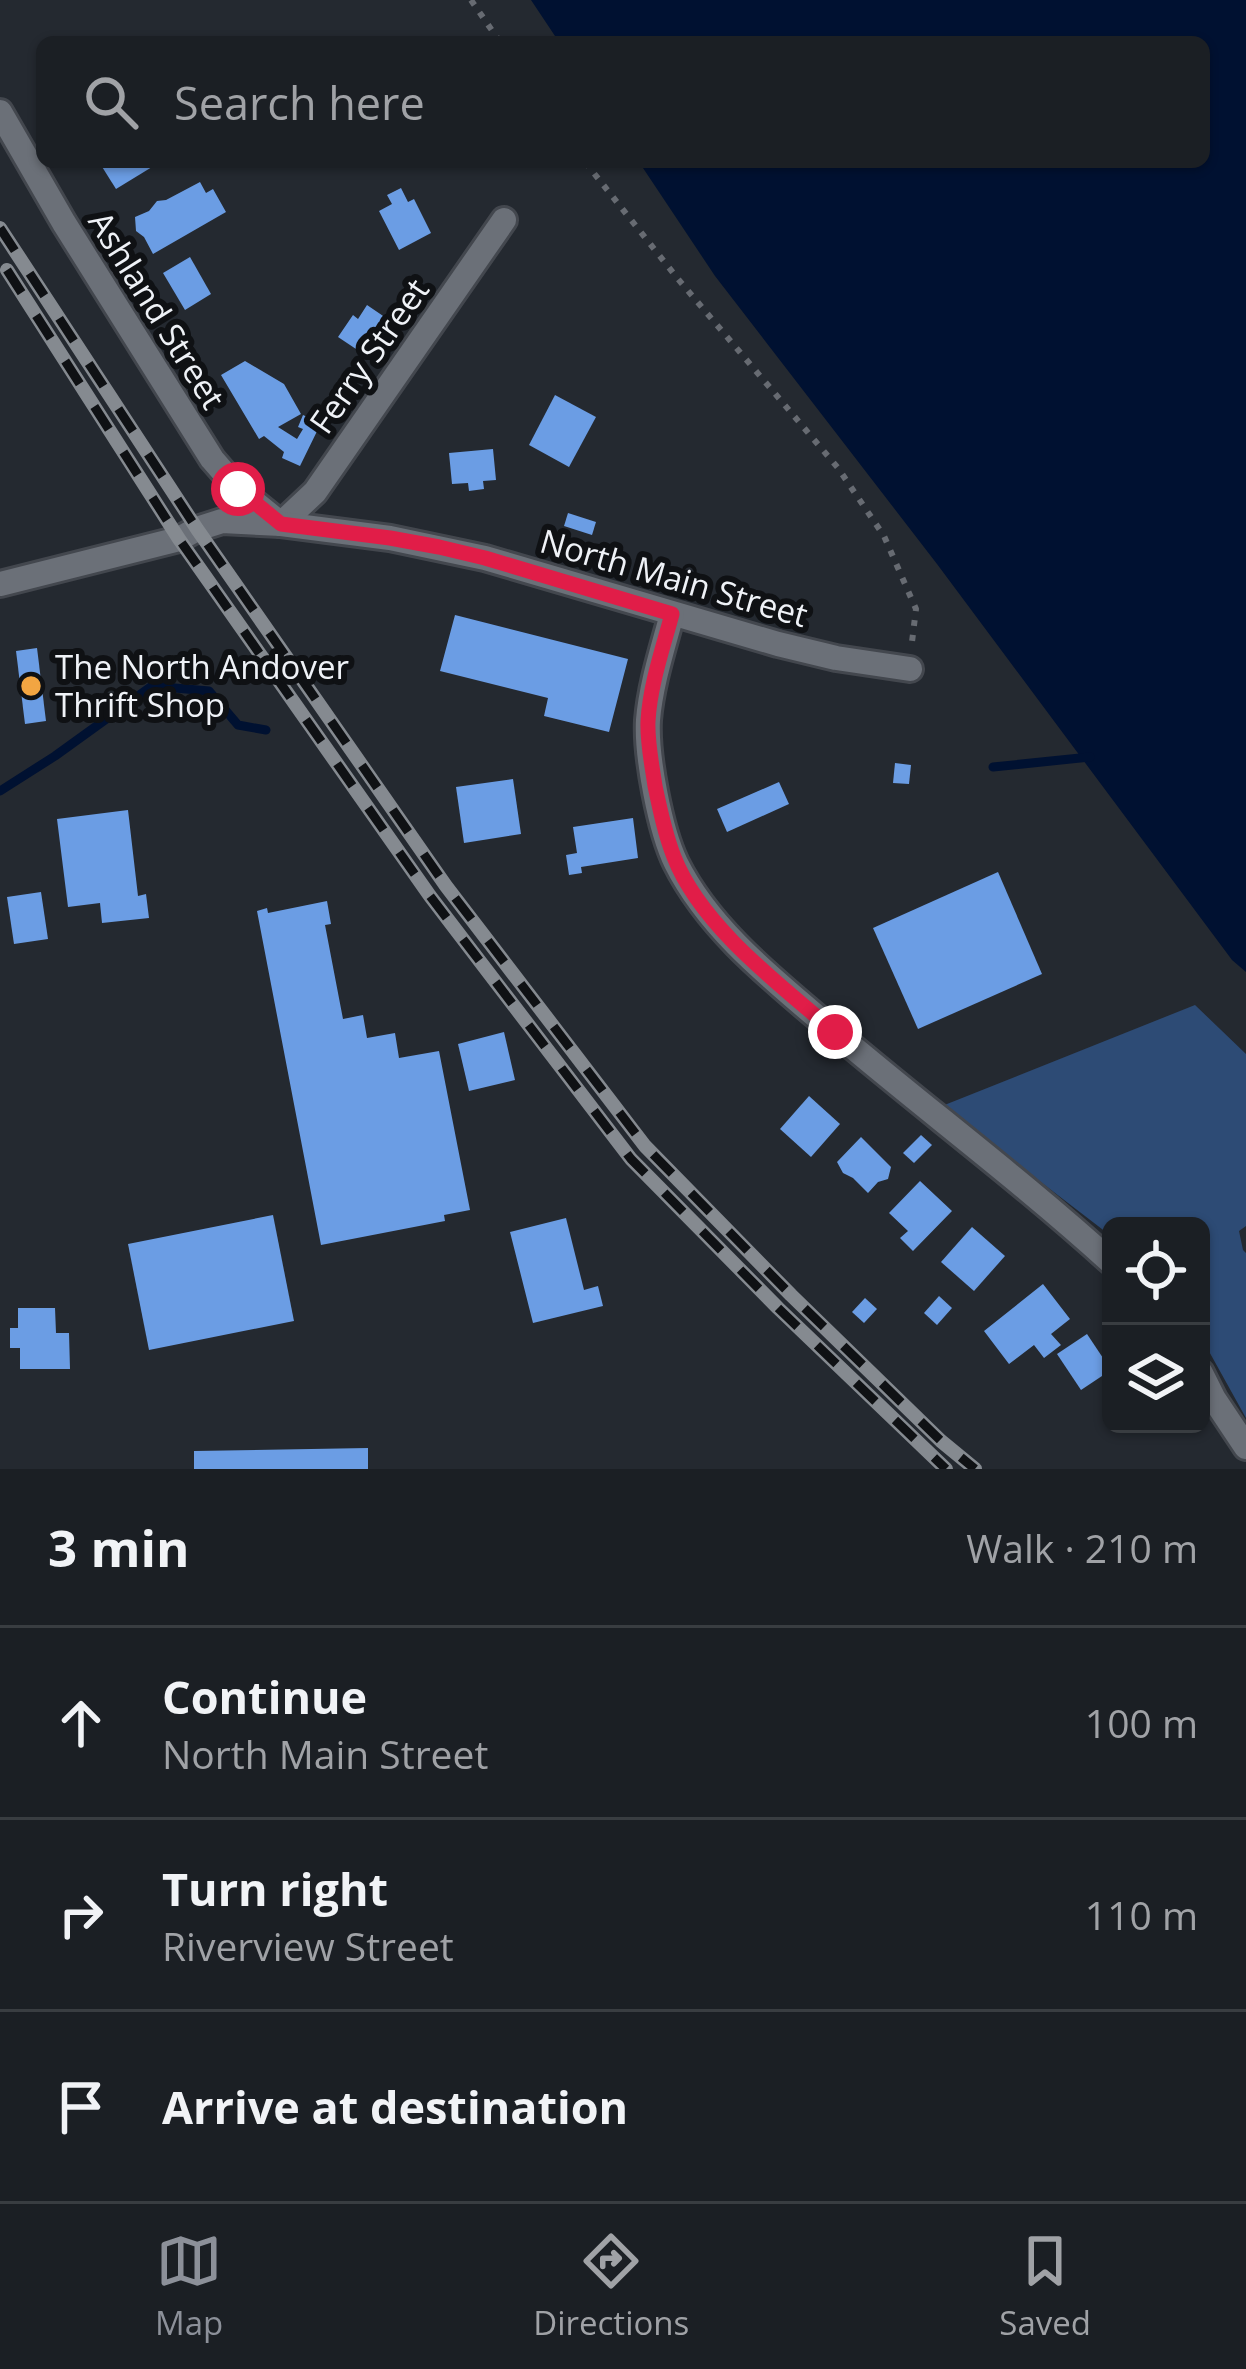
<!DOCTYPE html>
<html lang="en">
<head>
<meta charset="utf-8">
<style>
  :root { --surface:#1b1f24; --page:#282c31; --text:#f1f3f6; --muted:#a0a2a6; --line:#393d41; --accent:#8c9099 }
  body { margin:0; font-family:"Open Sans",sans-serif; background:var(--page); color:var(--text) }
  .controls { position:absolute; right:36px; bottom:36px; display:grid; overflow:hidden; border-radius:18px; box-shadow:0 3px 9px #0004 }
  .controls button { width:108px; height:108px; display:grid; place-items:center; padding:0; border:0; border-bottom:3px solid var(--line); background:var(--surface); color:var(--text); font:60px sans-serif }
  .stop { position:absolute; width:36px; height:36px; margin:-27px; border:9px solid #e11d48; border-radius:50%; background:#fff }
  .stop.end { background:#e11d48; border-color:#fff; box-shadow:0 3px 12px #0008 }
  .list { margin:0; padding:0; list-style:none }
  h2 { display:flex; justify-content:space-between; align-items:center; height:156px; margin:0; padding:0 48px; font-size:51px }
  h2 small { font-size:39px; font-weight:400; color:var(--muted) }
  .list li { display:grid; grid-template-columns:78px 1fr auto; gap:36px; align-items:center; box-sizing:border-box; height:192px; padding:0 48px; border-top:3px solid var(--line) }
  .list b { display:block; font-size:45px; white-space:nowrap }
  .list p { margin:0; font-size:39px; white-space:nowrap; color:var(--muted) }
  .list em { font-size:39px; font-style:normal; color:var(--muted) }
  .icon { flex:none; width:66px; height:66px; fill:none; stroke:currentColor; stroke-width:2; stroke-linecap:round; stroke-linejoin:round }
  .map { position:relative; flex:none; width:1246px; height:1469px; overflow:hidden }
  .search { position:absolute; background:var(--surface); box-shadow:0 3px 9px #0004; left:36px; right:36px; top:36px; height:132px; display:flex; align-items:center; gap:30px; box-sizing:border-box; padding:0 42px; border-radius:18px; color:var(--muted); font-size:45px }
  .sheet { height:732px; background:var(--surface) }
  nav { display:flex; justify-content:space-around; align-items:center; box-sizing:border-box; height:168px; border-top:3px solid var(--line); background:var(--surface); font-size:33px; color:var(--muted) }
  nav a { display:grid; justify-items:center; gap:6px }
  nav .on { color:var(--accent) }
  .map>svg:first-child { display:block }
  .green { fill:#2d4b75 }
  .water { fill:#001131 }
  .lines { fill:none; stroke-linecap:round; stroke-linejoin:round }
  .stream { stroke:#001131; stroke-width:9 }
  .building { fill:#6b9de4 }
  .street-casing { stroke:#43474e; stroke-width:30 }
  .path { stroke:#676b72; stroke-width:6; stroke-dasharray:6 9; stroke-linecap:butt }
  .street { stroke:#6b7078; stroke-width:24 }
  .rail-casing { stroke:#858a90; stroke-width:14 }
  .rail { stroke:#0f1114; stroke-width:9; stroke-dasharray:27; stroke-linecap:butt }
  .route { stroke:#e11d48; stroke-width:15 }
  .poi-dot { fill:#f2a542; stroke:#0f1114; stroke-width:4.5 }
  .labels { text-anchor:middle; stroke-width:12; stroke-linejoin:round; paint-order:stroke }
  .street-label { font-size:33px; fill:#eff2f7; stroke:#0f1114 }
  .poi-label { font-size:33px; fill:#eff2f7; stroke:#0f1114; text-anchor:start }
</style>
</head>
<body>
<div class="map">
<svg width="1246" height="1469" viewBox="0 0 1246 1469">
  <rect width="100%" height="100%" fill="#242930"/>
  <path class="green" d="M 1195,1005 L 1246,1054 L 1246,1226 L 1239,1231 L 1243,1250 L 1246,1253 L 1246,1418 L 1201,1337 L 1201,1226 L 1111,1226 L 1111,1236 L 942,1106 Z"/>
  <path class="water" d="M 531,0 L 1246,0 L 1246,972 L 1232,960 L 937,564 L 715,276 L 639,162 L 1204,162 L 1204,42 L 559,42 Z"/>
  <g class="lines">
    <g class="stream">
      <path d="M 993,767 L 1090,757"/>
      <path d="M 0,791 L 55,756 L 152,686 L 209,691 L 238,725 L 266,730"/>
    </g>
  </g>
  <g class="building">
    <path d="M 99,162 L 149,162 L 152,167 L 116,189 Z"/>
    <path d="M 200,182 L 206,193 L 213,189 L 226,212 L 153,254 L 144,237 L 136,231 L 135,217 L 149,211 L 157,201 L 166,200 Z"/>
    <path d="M 401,188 L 408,202 L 414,199 L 431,233 L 399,250 L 379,211 L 392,204 L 387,195 Z"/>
    <path d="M 190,257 L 211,294 L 185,310 L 163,273 Z"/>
    <path d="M 367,305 L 392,322 L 368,357 L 338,337 L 353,315 L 358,319 Z"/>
    <path d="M 245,361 L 284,384 L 301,414 L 278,427 L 297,439 L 303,429 L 298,427 L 303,415 L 314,420 L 317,413 L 324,417 L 300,466 L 282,458 L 284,452 L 264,436 L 259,439 L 221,375 Z"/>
    <path d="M 555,395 L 596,417 L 569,467 L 529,445 Z"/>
    <path d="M 493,449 L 496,480 L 483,481 L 484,489 L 469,491 L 468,483 L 452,484 L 449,453 Z"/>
    <path d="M 568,513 L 596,522 L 592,535 L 564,526 Z"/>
    <path d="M 455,615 L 628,659 L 609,732 L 544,716 L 548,698 L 440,671 Z"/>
    <path d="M 37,648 L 46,721 L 25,724 L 16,651 Z"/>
    <path d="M 895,763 L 911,765 L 909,784 L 893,783 Z"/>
    <path d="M 513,779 L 521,834 L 464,843 L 456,787 Z"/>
    <path d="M 779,782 L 789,804 L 727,832 L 717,809 Z"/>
    <path d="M 128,810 L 138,896 L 146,894 L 149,918 L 102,923 L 100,903 L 68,907 L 57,819 Z"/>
    <path d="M 633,818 L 638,858 L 581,867 L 582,873 L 569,875 L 566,855 L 577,853 L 573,827 Z"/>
    <path d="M 998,872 L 1042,974 L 918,1029 L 873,928 Z"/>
    <path d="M 41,892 L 48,939 L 14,944 L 7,897 Z"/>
    <path d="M 327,901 L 331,924 L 325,925 L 343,1019 L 363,1015 L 367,1038 L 395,1033 L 399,1058 L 439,1051 L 470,1210 L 444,1215 L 445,1221 L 321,1245 L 257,911 L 267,908 L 268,913 Z"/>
    <path d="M 504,1032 L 515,1080 L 469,1091 L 458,1044 Z"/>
    <path d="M 809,1096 L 840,1124 L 811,1157 L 780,1129 Z"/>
    <path d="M 921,1135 L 932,1145 L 914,1163 L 903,1153 Z"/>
    <path d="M 861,1137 L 891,1167 L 888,1179 L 878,1182 L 868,1193 L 853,1178 L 843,1173 L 837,1162 Z"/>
    <path d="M 920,1181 L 952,1211 L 913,1251 L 900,1238 L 908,1231 L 889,1213 Z"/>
    <path d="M 273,1215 L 294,1321 L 149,1350 L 128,1244 Z"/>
    <path d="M 566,1218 L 584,1290 L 598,1286 L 603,1306 L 533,1323 L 510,1232 Z"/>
    <path d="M 972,1227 L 1005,1256 L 974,1291 L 941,1262 Z"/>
    <path d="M 1043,1284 L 1070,1319 L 1051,1334 L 1061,1345 L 1044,1358 L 1034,1345 L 1009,1364 L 984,1331 Z"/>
    <path d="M 939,1296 L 952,1308 L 937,1325 L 924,1313 Z"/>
    <path d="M 865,1298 L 877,1309 L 864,1323 L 852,1312 Z"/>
    <path d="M 18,1308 L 55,1308 L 56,1333 L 69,1333 L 70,1369 L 20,1369 L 20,1348 L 10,1348 L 10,1328 L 18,1328 Z"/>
    <path d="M 1087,1334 L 1111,1370 L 1081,1390 L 1057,1354 Z"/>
    <path d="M 368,1448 L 368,1469 L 194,1469 L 194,1451 Z"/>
  </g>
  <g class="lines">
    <g class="street-casing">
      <g id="street">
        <path d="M 0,112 L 64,223 L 212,459 L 238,489 L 281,524"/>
        <path d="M 281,524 L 315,492 L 504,220"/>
        <path d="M 0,584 L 179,539 L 197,529 L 222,521 L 281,524 L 390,538 L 485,558 L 778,644 L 836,658 L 910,669"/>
        <path d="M 672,614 C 663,648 651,684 648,720 C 646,756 660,830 676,863 C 711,933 779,984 837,1034 C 928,1111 1023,1182 1111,1262"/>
        <path d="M 1201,1373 L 1214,1399 L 1246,1447"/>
      </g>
    </g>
    <g class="path">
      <path d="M 471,0 L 500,42"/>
      <path d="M 585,162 L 678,279 L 838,468 L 884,536 L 916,609 L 912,642"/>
    </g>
    <use href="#street" class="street"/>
    <g class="rail-casing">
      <g id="rail">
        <path d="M 0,228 L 197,529 L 446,886 L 645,1146 L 791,1295 L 941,1441 L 975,1469"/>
        <path d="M 7,270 L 179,539 L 430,896 L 631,1159 L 778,1308 L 946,1469"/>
      </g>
    </g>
    <use href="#rail" class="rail"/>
  </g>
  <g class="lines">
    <path class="route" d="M 238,489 L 281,524 L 390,538 L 439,547 L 485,558 L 672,614 C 663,648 650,685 648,721 C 647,742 652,765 655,786 C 660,810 665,834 674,857 C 701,926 780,985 835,1032"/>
  </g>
  <circle class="poi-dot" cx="31" cy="686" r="12"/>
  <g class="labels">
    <g class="street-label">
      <text transform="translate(157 310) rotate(58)" y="12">Ashland Street</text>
      <text transform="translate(369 356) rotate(-55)" y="12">Ferry Street</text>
      <text transform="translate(674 578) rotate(16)" y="12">North Main Street</text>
    </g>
    <g class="poi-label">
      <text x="55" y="679">The North Andover<tspan x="55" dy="38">Thrift Shop</tspan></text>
    </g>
  </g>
</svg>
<div class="controls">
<button><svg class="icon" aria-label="locate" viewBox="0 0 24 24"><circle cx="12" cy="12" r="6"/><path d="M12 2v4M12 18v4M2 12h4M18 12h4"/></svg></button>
<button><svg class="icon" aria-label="layers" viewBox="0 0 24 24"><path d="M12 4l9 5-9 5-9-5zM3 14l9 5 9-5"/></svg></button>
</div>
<div class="stop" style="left:238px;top:489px"></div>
<div class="stop end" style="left:835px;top:1032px"></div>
<div class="search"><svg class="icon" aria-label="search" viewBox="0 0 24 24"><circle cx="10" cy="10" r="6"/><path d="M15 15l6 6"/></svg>Search here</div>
</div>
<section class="sheet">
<h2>3 min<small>Walk · 210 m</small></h2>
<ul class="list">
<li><svg class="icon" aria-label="ahead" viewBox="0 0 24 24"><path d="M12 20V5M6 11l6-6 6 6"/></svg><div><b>Continue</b><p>North Main Street</p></div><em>100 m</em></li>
<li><svg class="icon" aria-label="right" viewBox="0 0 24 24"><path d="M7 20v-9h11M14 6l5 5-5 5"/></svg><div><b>Turn right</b><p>Riverview Street</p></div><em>110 m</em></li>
<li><svg class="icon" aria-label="arrive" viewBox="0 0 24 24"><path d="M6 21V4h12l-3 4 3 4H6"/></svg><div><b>Arrive at destination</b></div></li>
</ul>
</section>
<nav>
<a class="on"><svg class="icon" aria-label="map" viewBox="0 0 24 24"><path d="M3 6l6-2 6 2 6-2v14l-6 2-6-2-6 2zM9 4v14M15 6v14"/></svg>Map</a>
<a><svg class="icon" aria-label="directions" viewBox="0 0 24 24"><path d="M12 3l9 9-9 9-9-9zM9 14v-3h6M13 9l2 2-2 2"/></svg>Directions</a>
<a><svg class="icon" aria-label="saved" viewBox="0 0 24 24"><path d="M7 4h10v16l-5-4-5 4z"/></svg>Saved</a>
</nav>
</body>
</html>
